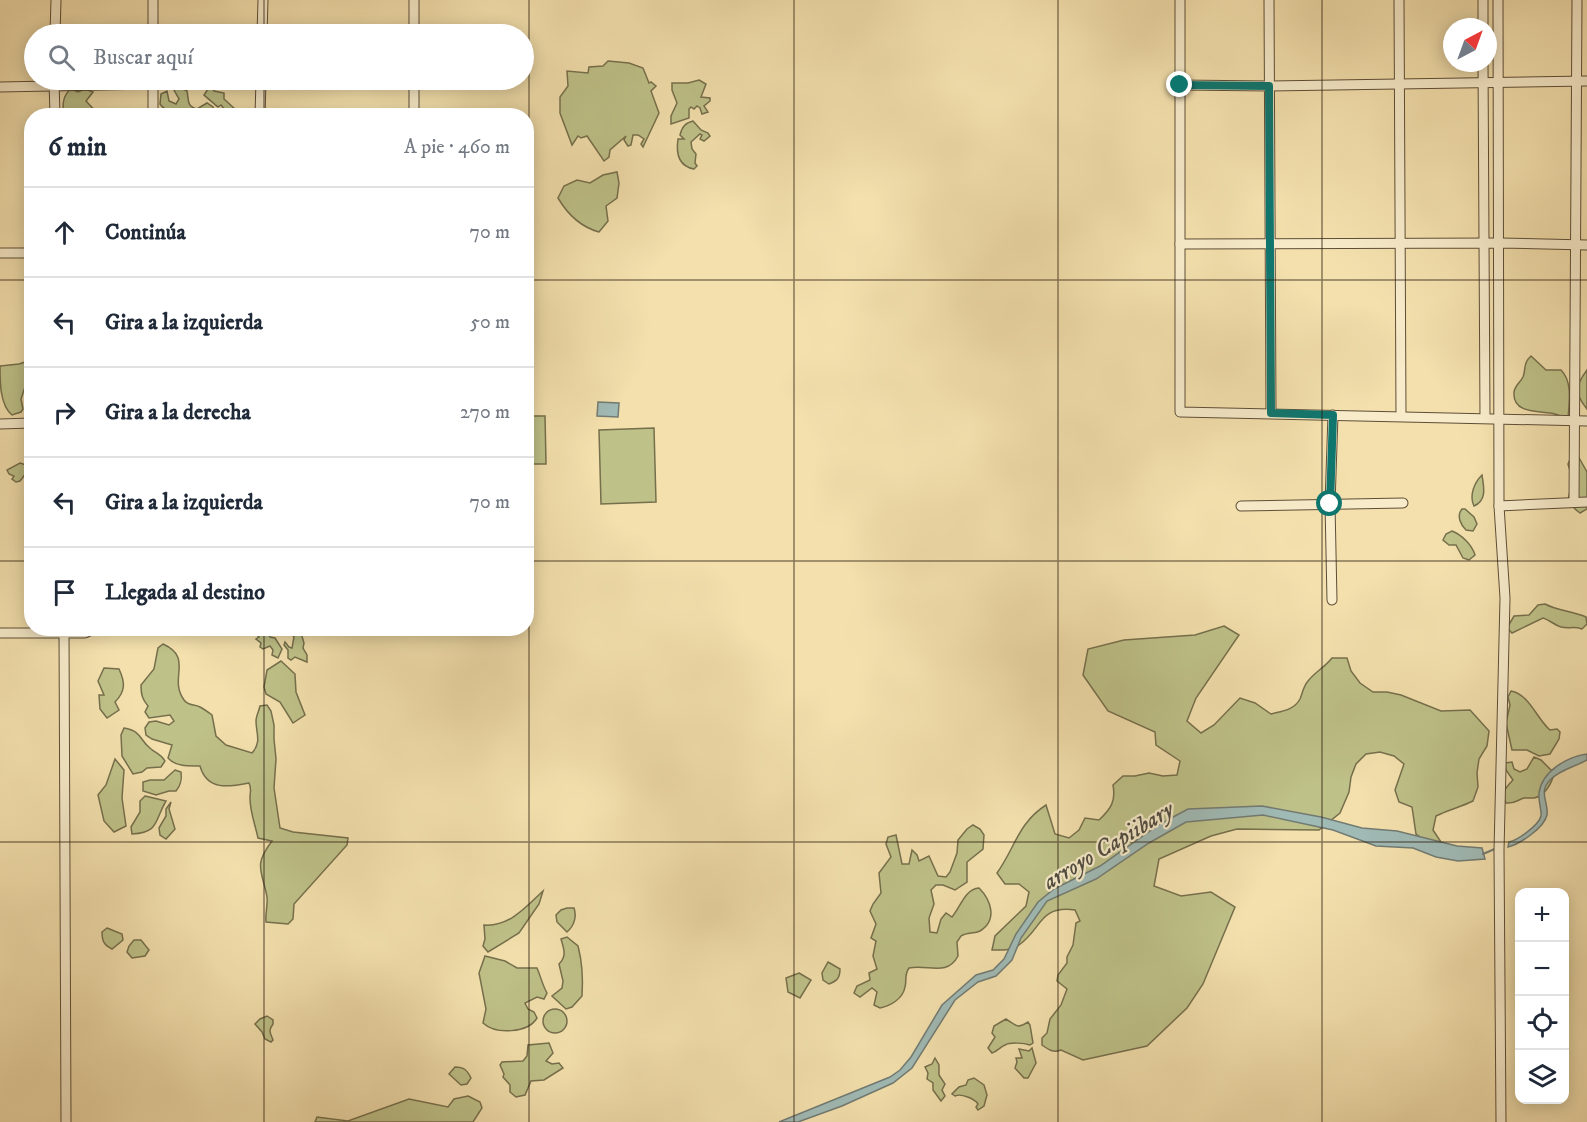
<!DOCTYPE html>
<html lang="es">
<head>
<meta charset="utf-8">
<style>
  :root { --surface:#fff; --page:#f2f2f3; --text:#1f2937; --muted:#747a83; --line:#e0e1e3 }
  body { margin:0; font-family:"IM FELL DW Pica",serif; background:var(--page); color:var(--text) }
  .controls { position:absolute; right:18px; bottom:18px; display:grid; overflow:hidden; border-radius:12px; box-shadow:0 3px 15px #0003 }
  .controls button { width:54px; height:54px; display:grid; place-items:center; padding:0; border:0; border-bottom:2px solid var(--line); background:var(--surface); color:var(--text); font:30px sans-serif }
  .compass { position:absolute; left:1443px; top:18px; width:54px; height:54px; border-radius:50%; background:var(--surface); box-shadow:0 3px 15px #0003; rotate:41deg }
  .stop { position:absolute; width:18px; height:18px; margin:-14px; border:4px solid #0f766e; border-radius:50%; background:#fff }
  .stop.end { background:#0f766e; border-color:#fff; box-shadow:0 2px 6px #0008 }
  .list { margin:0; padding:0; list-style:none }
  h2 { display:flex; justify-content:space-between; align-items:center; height:78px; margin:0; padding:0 24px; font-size:26px }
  h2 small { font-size:20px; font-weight:400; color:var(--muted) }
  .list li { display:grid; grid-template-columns:39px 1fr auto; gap:18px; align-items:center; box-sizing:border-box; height:90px; padding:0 24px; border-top:2px solid var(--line) }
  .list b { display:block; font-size:22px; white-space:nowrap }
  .list em { font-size:20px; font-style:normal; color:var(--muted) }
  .icon { flex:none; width:33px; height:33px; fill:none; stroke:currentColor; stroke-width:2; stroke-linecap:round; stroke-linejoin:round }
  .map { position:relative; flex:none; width:1587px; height:1122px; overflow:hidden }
  .search { position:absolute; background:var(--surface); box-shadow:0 3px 15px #0003; left:24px; top:24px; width:510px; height:66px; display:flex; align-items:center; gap:15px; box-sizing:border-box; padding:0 21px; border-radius:33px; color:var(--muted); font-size:22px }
  .panel { position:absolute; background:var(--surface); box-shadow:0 3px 15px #0003; left:24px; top:108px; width:510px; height:528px; border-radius:24px }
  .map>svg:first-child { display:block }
  .green { fill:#bec188; stroke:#766f4c; stroke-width:1.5 }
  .water { fill:#a0bab5; stroke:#727b73; stroke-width:1.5 }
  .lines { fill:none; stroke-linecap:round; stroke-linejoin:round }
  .stream { stroke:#727b73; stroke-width:2 }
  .minor-casing { stroke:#5f4e37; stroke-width:11 }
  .minor { stroke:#f7ebca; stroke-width:9 }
  .route { stroke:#0f766e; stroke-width:8 }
  .grid { fill:none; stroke:#2e1d10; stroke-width:1.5; stroke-opacity:0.55 }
  .labels { text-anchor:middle; stroke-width:4.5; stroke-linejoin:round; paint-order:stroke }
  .water-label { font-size:24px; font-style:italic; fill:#504c42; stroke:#f7ebca }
</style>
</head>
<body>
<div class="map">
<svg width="1587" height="1122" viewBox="0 0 1587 1122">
  <rect width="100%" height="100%" fill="#f3e0ad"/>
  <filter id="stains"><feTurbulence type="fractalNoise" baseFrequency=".00333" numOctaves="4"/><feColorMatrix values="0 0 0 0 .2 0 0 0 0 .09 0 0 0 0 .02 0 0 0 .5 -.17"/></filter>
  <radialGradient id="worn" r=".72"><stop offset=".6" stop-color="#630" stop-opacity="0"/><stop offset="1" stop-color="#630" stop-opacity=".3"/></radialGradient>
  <g class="green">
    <path d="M 608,61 L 629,63 L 643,68 L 649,83 L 651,82 L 656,86 L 651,91 L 659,113 L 643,147 L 641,144 L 644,139 L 638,135 L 633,135 L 631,145 L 628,146 L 624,140 L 626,136 L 610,150 L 609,157 L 604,161 L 587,136 L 581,138 L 578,136 L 572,145 L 560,113 L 560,97 L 568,86 L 567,71 L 588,73 L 589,67 L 603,66 Z"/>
    <path d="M 202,80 C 213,79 208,85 214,91 L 224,93 L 224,99 L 235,109 L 235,115 L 223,115 L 226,111 L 221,105 L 218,107 L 204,95 L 208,89 Z"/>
    <path d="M 699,80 L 706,84 L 701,97 L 710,98 L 710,101 L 704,106 L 708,112 L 702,114 L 700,108 L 697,106 L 694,109 L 691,107 L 689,109 L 689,118 L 671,124 L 671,116 L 677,103 L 672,90 L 672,83 L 688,83 Z"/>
    <path d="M 179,87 L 187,91 C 189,100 186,106 197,109 L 207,103 L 213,107 L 215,113 L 213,115 L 178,115 L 180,111 L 178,109 C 169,110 166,112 160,104 L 161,94 L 167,91 L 169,101 L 176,104 L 179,99 L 174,90 Z"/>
    <path d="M 71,89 L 78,92 L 85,89 L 93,92 L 86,101 L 99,115 L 86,115 L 79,110 L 77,115 L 64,115 C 62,105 63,95 71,89 Z"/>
    <path d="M 693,121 L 701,130 L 708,133 L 710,136 L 704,141 L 700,139 L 702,135 L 700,134 L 691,142 L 692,149 L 696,154 L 695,163 L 697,166 L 694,169 C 678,166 676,152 678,139 L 684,139 L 680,135 C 682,127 685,123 693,121 Z"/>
    <path d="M 617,172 L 619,183 L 617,198 L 606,206 L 608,221 L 599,232 C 581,227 568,215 558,198 L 564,186 L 577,180 L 590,183 L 603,175 Z"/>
    <path d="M 1531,356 L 1546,370 L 1561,370 C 1573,382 1569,403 1568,419 C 1563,417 1557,414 1550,413 C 1537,411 1513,413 1514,393 C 1514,386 1520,383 1523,377 C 1526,369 1523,363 1531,356 Z"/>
    <path d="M 25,362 L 25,387 L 21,399 L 23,409 L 21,412 L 12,415 C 0,405 0,383 0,366 L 19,364 Z"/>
    <path d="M 1587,370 L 1587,409 C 1574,393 1575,386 1587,370 Z"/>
    <path d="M 526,416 L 545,416 L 546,464 L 527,464 Z"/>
    <path d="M 654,428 L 656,502 L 601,504 L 599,430 Z"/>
    <path d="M 1578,456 L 1587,472 L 1587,509 L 1580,513 C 1558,497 1575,492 1573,478 C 1572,474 1569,469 1568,464 L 1571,457 Z"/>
    <path d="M 20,463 L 26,465 L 27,472 L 20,481 L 16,482 L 12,479 L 14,476 L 9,474 L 7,470 Z"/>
    <path d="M 1482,475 C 1484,488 1487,500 1474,506 C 1469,496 1474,483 1482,475 Z"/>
    <path d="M 1462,509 L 1465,509 L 1474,517 L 1477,524 L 1473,531 L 1466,530 C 1461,525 1456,516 1462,509 Z"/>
    <path d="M 1452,531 C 1462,535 1472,545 1475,555 L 1469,560 L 1463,558 L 1456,545 L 1449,545 L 1443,540 L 1446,534 Z"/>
    <path d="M 1545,604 C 1558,611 1572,611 1586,617 L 1587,624 L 1582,629 C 1574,626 1569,629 1561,627 C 1554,625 1550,620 1543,618 L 1512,633 L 1507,628 L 1514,616 L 1529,615 L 1538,605 Z"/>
    <path d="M 1224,626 L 1239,635 L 1196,698 L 1187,721 L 1201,733 L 1214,725 L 1240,698 L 1255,703 L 1271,714 C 1283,711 1294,710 1300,699 C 1303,692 1303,687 1308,681 C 1315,672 1325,667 1332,658 L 1347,658 L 1351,671 L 1360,683 L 1373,692 L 1387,692 L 1401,695 L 1441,711 L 1470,710 L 1489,731 L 1487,746 L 1479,759 L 1477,773 L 1478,787 L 1473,801 C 1461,807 1448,810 1436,816 L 1433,830 L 1441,842 L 1427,842 L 1416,834 L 1412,807 L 1399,802 L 1395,790 L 1404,764 L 1394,756 L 1380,752 L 1366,754 L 1356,764 L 1351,777 L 1349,792 L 1340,813 L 1319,830 L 1237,829 L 1211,836 L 1159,859 L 1154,886 L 1181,896 L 1211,892 L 1235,907 L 1203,984 L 1187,1008 L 1147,1046 L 1083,1060 L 1061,1050 C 1053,1053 1049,1050 1042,1045 L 1042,1038 L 1047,1033 L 1050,1019 L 1061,1005 L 1067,989 L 1057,981 L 1058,975 L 1067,963 L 1067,957 L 1073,945 L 1076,923 L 1080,921 L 1075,910 C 1039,905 1042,929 1019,945 C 1012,951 1001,950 992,950 L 995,936 L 1026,906 L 1029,892 L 1019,884 L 1005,884 L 997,873 C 1015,848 1018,823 1046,805 L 1055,834 L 1069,838 L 1079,830 L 1085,818 L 1099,820 C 1111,809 1116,801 1113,785 L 1123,776 L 1135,776 L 1149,773 L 1163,776 L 1177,775 L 1180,761 L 1156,745 L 1155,732 L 1108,711 L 1083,675 L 1088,649 L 1124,640 L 1195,635 Z"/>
    <path d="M 257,628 L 268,629 L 270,637 L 275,638 L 282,649 L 278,658 L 272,655 L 273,650 L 270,646 L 263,649 L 260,647 L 261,643 L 256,639 L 259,637 L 255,633 Z"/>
    <path d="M 284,628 L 295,629 L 301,633 L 304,643 L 303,648 L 307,655 L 307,662 L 295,657 L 291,660 L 288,658 L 288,650 L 284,645 L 285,642 L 289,647 L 292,648 L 294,637 L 291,633 L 286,634 Z"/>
    <path d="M 163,644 C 194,658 168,678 184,700 C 188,706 194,704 200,707 C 204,709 208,712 212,715 L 216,736 L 226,745 L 252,753 C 262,742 256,733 256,721 C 256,716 259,711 260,706 L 267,705 L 271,711 L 274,725 L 274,739 L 276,759 L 274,788 L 280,828 L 293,832 L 348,838 L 347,845 L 294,904 L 293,919 L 288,924 L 266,922 C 265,914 268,905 267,897 C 262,870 253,866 272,841 L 258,838 C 255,824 250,812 250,798 C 250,791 252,789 249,783 C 229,787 207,791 200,766 C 189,766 176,767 168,758 L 172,745 L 152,739 L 146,735 L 145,728 L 149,722 L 156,721 L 169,725 L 174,721 L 170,715 L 149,718 L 145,712 L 148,706 C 142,699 141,694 141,685 L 154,669 L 158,648 Z"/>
    <path d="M 281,661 L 295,674 L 296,692 L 305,715 L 293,723 L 280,702 L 266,694 L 264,687 L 267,670 Z"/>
    <path d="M 104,668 L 119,669 C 125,682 126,691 115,702 L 119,710 L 107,718 L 100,709 L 99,695 L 104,695 L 98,681 Z"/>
    <path d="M 1511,691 C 1529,694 1537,719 1550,730 L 1557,729 L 1560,732 L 1559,739 L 1550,754 L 1539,756 L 1527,750 L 1512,750 L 1506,723 L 1510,705 L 1508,697 Z"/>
    <path d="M 124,728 C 142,731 139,740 151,749 C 157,754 161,754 165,761 L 161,767 L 147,768 L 142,772 L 133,774 L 122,756 L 121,735 Z"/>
    <path d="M 1534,757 L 1541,760 L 1554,773 C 1552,783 1545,796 1534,798 C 1532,798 1526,798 1524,798 C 1517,800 1515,804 1506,803 C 1501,793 1505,788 1513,780 L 1506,770 L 1505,763 L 1512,762 L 1514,769 L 1520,772 L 1527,769 Z"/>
    <path d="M 115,759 L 124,770 L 122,798 L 126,826 L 114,832 L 104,821 L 98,795 L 106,785 Z"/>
    <path d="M 175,770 L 181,772 C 182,780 181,785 176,791 L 169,791 L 156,795 L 143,791 L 143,782 L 150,780 L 164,780 Z"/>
    <path d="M 145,796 L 166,801 C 154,821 160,832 132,834 L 131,827 L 140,812 L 140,801 Z"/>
    <path d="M 171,802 L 169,809 L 175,829 L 166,839 L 160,835 L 159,828 L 166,816 L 166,809 Z"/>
    <path d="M 973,825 L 980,829 L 984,835 L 983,849 L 967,862 L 967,882 L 955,890 L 943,885 L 936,885 L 931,890 L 934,904 L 929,918 L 930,932 L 937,933 L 941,919 L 946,913 L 952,917 C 961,906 965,889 979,888 C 991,900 998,920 980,931 C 974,934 967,932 961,936 L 957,942 L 958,956 C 947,977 928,964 909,968 C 904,975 907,979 905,987 C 903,999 890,1006 880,1008 L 874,1005 L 877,992 L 872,988 L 860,997 L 854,993 L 857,986 L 870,980 L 869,973 L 877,969 L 873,956 L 876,941 L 871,938 L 876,924 L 870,911 L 873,904 L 881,893 L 879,873 L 891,857 L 886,844 L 888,837 L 896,835 L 902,864 L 909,864 L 912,850 L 917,855 L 919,861 L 929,856 L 938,876 L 946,877 L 950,872 L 957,853 L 958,840 L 967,829 Z"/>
    <path d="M 543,891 L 539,904 L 519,933 L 488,952 L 483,946 L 485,939 L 484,925 C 509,927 526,907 543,891 Z"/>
    <path d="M 567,908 L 574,908 C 577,917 574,926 567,932 L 557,922 L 556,915 L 561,910 Z"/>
    <path d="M 107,928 L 122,934 L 123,940 L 112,949 C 104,945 102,941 102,932 Z"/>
    <path d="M 567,937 L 578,946 C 582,961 583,981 582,996 L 572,1007 L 566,1009 L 552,996 L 562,988 L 563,981 L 559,964 C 567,956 564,949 561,939 Z"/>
    <path d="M 134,940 L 141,940 L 149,950 L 145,956 L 132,958 L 127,952 L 129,946 Z"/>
    <path d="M 485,956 L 505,961 L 517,968 L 537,968 C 541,977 542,984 547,993 L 544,999 L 537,997 L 525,1003 L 528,1009 L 534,1012 L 537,1018 C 528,1033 496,1035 483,1023 L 486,1009 L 479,973 Z"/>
    <path d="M 828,962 L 840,969 C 840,978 837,981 829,984 L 823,980 L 822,973 Z"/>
    <path d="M 799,973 L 811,980 L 800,998 L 788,992 L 786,978 Z"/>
    <circle cx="555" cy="1021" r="12"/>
    <path d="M 267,1016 L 273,1020 L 273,1024 C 268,1031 270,1032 273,1040 L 271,1042 L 265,1039 L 262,1032 L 255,1024 L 260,1019 Z"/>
    <path d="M 1006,1019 C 1017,1026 1017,1029 1028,1022 L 1030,1025 L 1033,1043 L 1030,1045 C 1024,1043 1010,1042 1005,1045 C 1000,1047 998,1051 992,1053 L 988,1048 L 995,1037 L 992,1033 L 994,1026 Z"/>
    <path d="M 549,1043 L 553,1053 L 546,1061 L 552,1064 L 559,1063 L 563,1068 L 544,1080 L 531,1081 L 525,1095 L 516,1097 L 510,1092 L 510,1085 L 503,1077 L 504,1074 L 500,1065 L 502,1062 L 523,1061 L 527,1056 L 528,1045 Z"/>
    <path d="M 1032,1048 L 1036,1063 L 1028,1078 L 1024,1078 L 1015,1068 L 1017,1062 L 1016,1058 L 1022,1058 L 1019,1049 L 1029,1051 Z"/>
    <path d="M 935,1058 L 939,1065 L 939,1075 L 945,1084 L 942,1090 L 945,1096 L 941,1101 L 933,1090 L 933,1083 L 927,1079 L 928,1073 L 925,1067 L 932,1064 Z"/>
    <path d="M 455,1067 C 464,1067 467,1070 471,1078 L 467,1084 L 461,1085 L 449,1074 Z"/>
    <path d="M 974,1078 L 984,1085 L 987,1095 L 984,1106 L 978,1110 L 976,1107 L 978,1104 C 975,1099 961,1093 955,1096 L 952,1094 L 959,1087 L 966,1085 L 968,1080 Z"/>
    <path d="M 468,1096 L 480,1102 L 482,1108 L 473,1122 L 315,1122 L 317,1117 L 348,1121 L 409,1099 L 448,1107 L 454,1099 Z"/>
  </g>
  <g class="water">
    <path d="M 598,402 L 619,403 L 618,417 L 597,416 Z"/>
    <path d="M 1587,754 L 1587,760 C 1575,767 1561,769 1550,780 C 1538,792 1549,803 1547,815 C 1544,828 1520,844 1508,847 L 1509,842 C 1518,840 1539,825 1541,816 C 1542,811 1538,801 1539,793 C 1542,771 1567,757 1587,754 Z"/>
    <path d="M 1262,806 L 1321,817 L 1362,828 L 1397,831 L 1457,846 L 1482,848 L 1485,859 L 1458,861 L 1436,857 L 1413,848 L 1376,846 L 1333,830 L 1263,815 L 1186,822 L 1149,843 L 1096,879 L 1047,901 L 1021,938 L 1012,960 L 996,976 L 978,982 L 955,1000 L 912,1068 L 893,1083 L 842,1106 L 798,1122 L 779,1122 L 890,1077 L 900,1070 L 911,1057 L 942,1005 L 976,975 L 993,970 L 1004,959 L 1016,934 L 1038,902 L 1054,889 L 1100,866 L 1160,824 L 1188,809 Z"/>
  </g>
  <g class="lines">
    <path class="stream" d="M 1483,854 L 1497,848"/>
    <g class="minor-casing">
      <g id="minor">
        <path d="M 153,0 L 153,34"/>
        <path d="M 414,0 L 414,34"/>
        <path d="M 1180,0 L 1180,412 L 1587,421"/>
        <path d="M 1269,0 L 1271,413"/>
        <path d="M 1399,0 L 1401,416"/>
        <path d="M 1483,0 L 1483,27"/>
        <path d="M 1498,0 L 1499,506 L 1505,598 L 1499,851 L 1501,1122"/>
        <path d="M 55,34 L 56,0"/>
        <path d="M 262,34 L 263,0"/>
        <path d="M 1483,63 L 1485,418"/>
        <path d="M 54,80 L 55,116"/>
        <path d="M 153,80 L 153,116"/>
        <path d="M 414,80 L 414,116"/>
        <path d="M 1180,85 L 1269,86 L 1587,81"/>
        <path d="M 0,87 L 153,84"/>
        <path d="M 260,116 L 261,80"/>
        <path d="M 1180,244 L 1500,243 L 1587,245"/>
        <path d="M 0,253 L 32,253"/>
        <path d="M 0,424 L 32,423"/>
        <path d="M 1574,502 L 1577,0"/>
        <path d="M 1241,506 L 1403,503"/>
        <path d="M 1499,506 L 1587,502"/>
        <path d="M 1332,600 L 1330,504 L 1333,415"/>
        <path d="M 64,628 L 66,1122"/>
        <path d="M 0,633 L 85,633 L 96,628"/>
      </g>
    </g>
    <use href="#minor" class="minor"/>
  </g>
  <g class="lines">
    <path class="route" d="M 1180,85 L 1269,86 L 1271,413 L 1333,415 L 1330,504"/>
  </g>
  <path class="grid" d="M 264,0 L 264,34M 529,0 L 529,1122M 794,0 L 794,1122M 1058,0 L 1058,1122M 1322,0 L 1322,1122M 264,80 L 264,116M 0,280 L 32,280M 526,280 L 1587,280M 0,561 L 32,561M 526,561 L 1587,561M 264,628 L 264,1122M 0,842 L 1587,842"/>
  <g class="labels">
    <g class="water-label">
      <text transform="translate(1108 845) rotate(-31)" y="8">arroyo Capiibary</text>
    </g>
  </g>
  <rect width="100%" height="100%" filter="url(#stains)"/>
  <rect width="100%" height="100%" fill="url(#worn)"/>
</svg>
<div class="controls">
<button>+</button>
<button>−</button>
<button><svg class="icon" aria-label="locate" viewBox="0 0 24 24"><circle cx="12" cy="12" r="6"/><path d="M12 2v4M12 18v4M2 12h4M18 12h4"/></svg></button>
<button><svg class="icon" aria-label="layers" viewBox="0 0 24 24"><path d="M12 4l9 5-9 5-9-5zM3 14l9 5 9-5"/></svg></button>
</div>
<svg class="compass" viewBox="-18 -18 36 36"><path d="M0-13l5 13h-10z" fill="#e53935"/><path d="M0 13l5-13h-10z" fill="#747a83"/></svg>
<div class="stop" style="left:1330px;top:504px"></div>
<div class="stop end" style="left:1180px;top:85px"></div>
<div class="search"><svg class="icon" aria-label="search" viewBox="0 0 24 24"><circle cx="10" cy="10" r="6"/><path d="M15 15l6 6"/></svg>Buscar aquí</div>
<section class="panel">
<h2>6 min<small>A pie · 460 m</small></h2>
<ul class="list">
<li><svg class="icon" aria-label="ahead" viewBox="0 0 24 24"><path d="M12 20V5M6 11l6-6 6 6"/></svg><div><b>Continúa</b></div><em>70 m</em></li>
<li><svg class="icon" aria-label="left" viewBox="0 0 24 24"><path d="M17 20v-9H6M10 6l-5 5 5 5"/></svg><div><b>Gira a la izquierda</b></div><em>50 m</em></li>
<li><svg class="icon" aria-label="right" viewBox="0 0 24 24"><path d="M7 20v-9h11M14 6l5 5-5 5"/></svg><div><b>Gira a la derecha</b></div><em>270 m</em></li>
<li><svg class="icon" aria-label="left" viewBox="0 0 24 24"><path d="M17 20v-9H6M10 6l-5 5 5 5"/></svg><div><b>Gira a la izquierda</b></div><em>70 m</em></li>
<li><svg class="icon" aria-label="arrive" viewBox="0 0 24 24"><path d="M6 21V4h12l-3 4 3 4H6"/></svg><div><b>Llegada al destino</b></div></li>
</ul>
</section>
</div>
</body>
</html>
